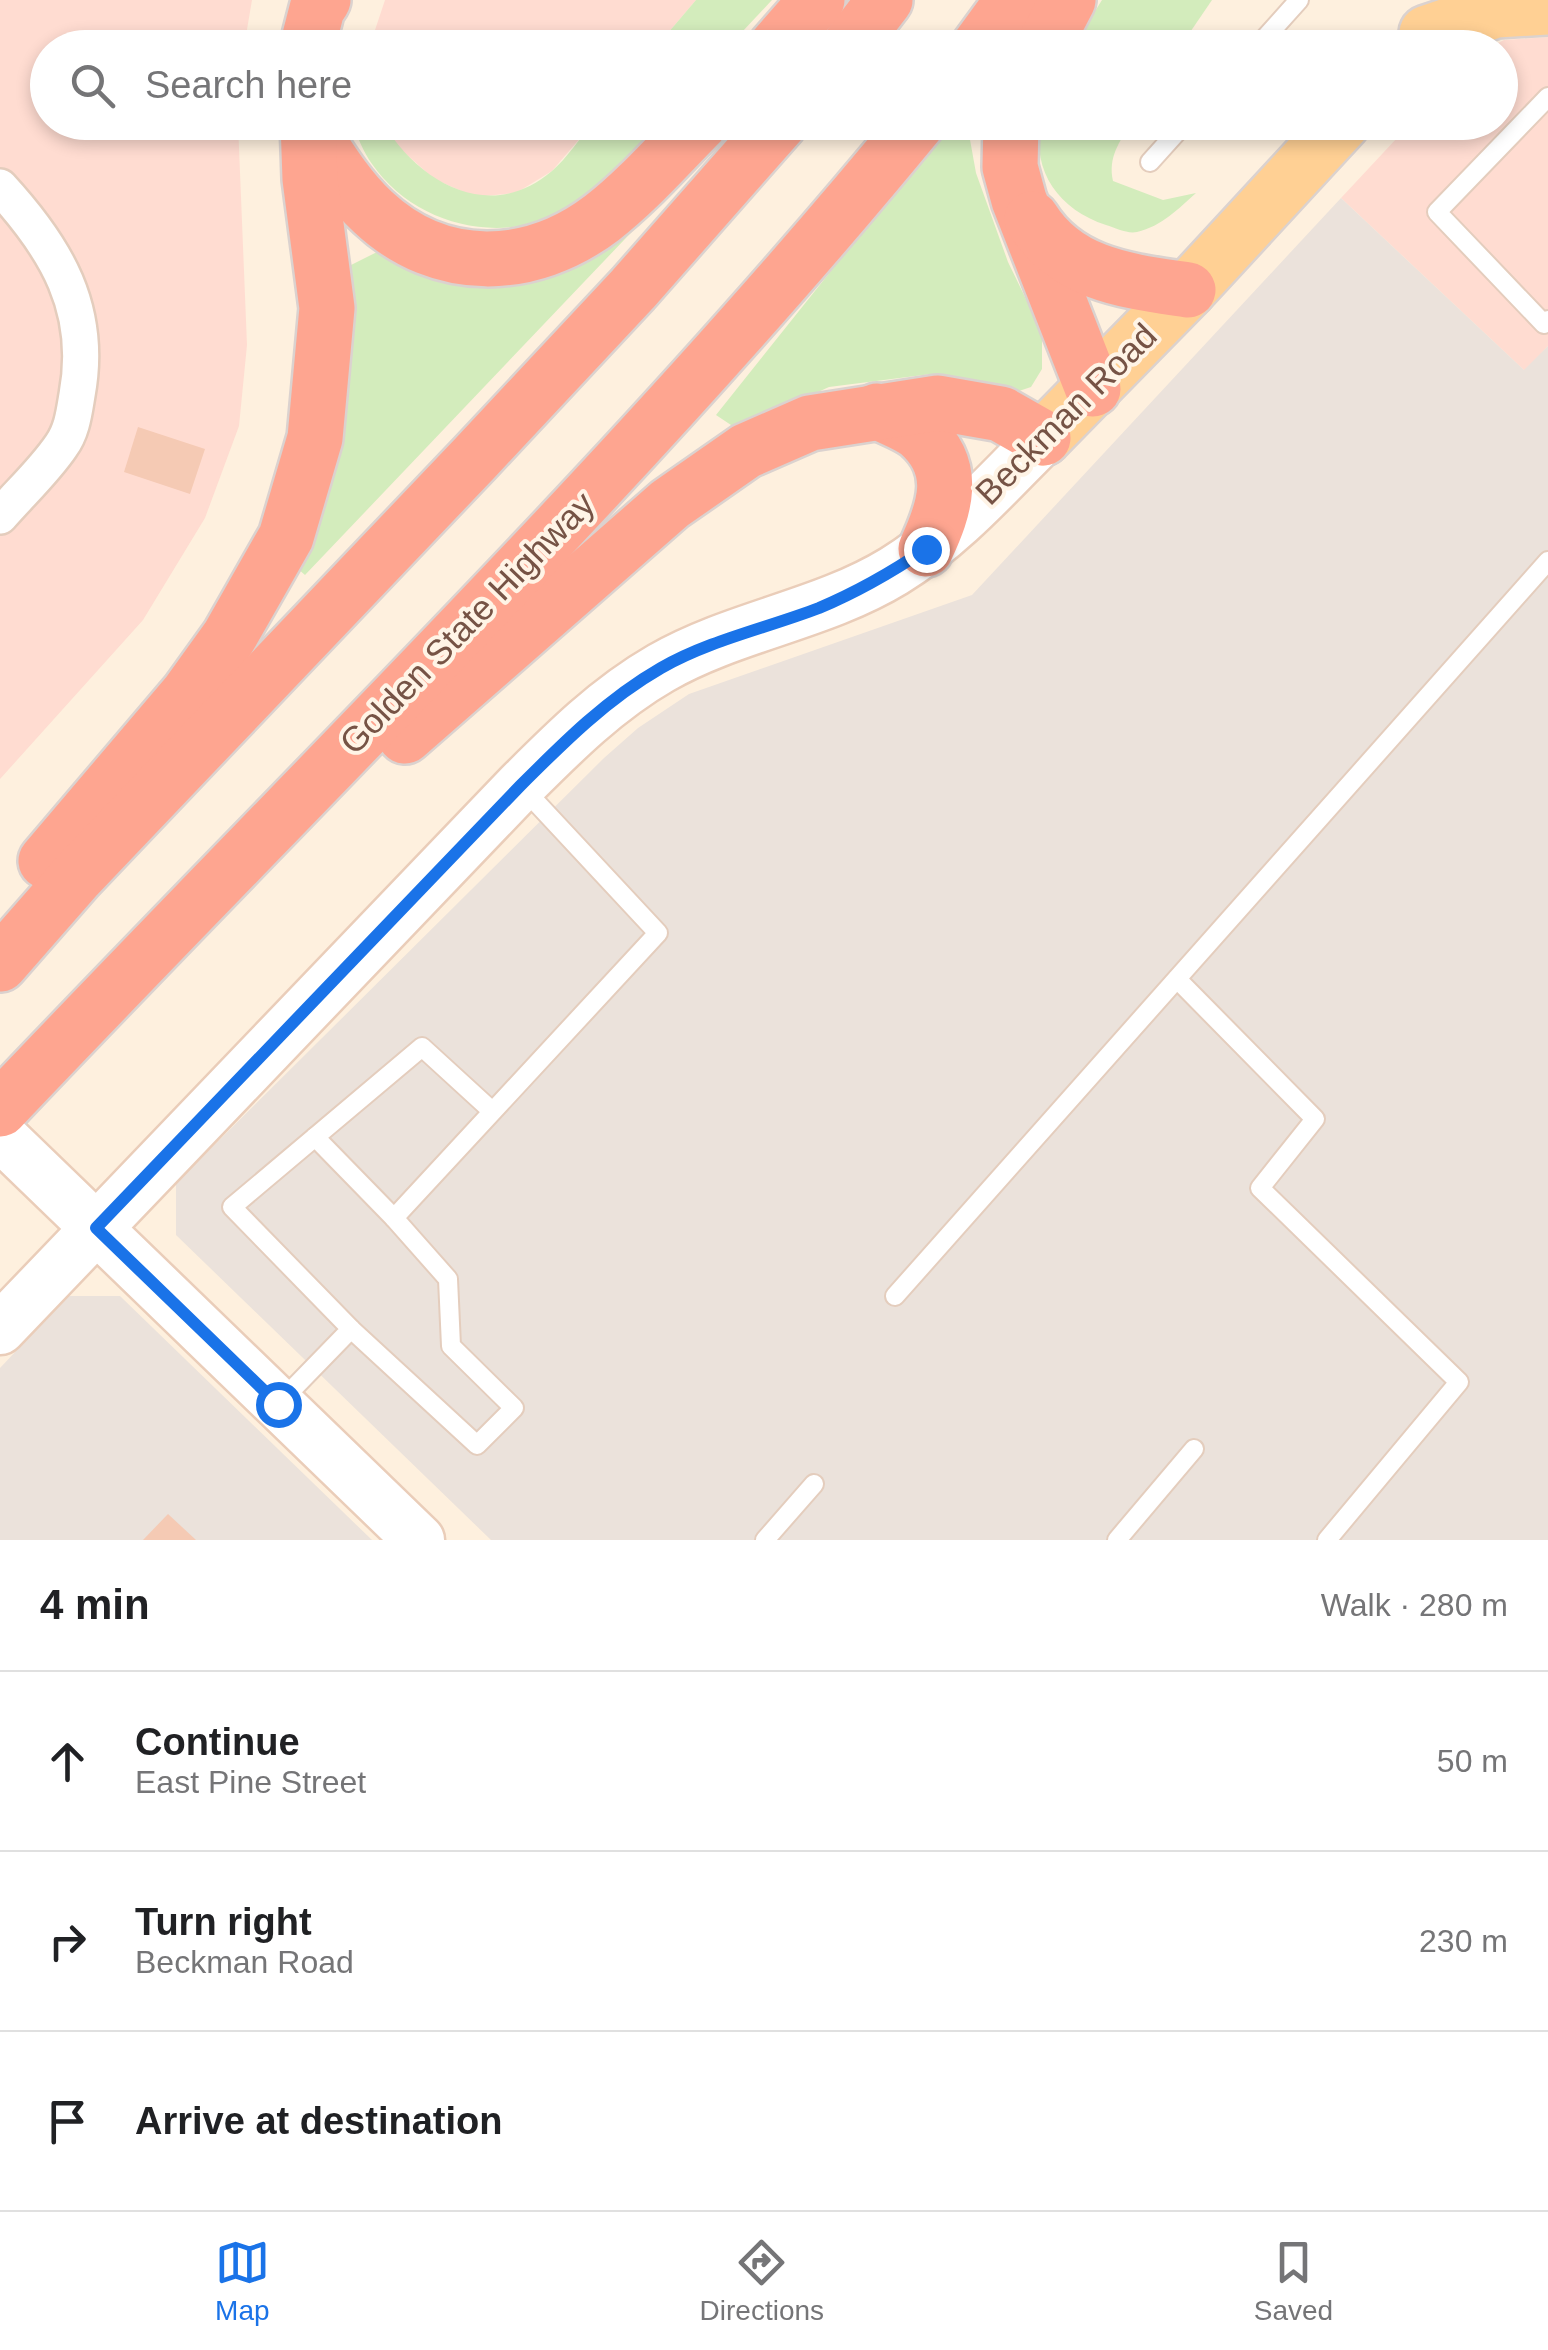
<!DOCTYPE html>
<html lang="en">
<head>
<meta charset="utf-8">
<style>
  :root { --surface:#fff; --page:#f6f6f6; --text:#202124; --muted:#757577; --line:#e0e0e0; --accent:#1a73e8 }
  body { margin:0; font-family:Helvetica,sans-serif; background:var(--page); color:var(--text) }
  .stop { position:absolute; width:30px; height:30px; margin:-22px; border:8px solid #1a73e8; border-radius:50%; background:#fff }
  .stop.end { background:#1a73e8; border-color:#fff; box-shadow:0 2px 10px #0008 }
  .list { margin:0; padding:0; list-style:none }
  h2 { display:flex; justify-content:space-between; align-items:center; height:130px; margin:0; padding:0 40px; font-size:42px }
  h2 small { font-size:32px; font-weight:400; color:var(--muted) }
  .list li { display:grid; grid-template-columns:65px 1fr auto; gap:30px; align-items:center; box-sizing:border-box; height:180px; padding:0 40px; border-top:2px solid var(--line) }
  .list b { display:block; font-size:38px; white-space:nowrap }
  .list p { margin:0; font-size:32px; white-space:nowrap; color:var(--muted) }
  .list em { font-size:32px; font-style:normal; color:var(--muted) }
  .icon { flex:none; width:55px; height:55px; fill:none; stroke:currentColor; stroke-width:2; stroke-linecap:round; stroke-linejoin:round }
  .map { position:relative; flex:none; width:1548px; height:1540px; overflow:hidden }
  .search { position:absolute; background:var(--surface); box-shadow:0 5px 15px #0003; left:30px; right:30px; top:30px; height:110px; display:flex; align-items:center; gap:25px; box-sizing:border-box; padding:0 35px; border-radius:55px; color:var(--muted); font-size:38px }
  .sheet { height:670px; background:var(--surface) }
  nav { display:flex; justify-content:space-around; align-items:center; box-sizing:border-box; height:140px; border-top:2px solid var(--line); background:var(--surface); font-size:28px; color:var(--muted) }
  nav a { display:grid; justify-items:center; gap:5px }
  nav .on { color:var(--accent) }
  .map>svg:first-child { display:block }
  .commercial { fill:#ffdcd1 }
  .industrial { fill:#ebe2db }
  .green { fill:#d3ecbc }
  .building { fill:#f5cab4 }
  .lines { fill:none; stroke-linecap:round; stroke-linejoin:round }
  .lane-casing { stroke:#e4cdbd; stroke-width:22 }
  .street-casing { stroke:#e4cdbd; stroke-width:40 }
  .secondary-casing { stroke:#eacdb9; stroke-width:55 }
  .primary-casing { stroke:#dbd2cf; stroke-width:60 }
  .highway-casing { stroke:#dbd2cf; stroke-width:60 }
  .lane { stroke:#fff; stroke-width:18 }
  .street { stroke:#fff; stroke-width:35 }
  .secondary { stroke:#fff; stroke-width:50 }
  .primary { stroke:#ffd094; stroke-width:55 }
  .highway { stroke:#fea590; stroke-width:55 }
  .route { stroke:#1a73e8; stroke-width:12 }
  .labels { text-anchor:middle; stroke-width:8; stroke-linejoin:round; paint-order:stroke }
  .street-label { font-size:35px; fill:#765345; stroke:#fff4e6 }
</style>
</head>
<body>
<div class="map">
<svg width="1548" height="1540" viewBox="0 0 1548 1540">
  <rect width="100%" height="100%" fill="#fef0de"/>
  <g class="commercial">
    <path d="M 0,0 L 252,0 L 244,47 L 48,48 L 48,122 L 238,123 L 247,345 L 239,426 L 205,518 L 143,620 L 0,779 Z"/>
    <path d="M 385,0 L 696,0 L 656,47 L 369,48 Z"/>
    <path d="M 1548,37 L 1548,346 L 1525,371 L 1341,198 L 1411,123 L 1500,122 L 1500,48 L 1490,47 L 1504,40 Z"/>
    <path d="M 383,123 L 593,123 L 552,171 L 516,193 L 475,197 L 434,179 L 395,144 Z"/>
  </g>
  <g class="industrial">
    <path d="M 1341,198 L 1524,370 L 1548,346 L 1548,1540 L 491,1540 L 176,1235 L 176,1183 L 604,758 L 638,728 L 689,694 L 972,595 Z"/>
    <path d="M 68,1296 L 120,1296 L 372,1540 L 0,1540 L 0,1368 Z"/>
  </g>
  <g class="green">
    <path d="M 696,0 L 772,0 L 728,47 L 656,47 Z"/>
    <path d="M 1102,0 L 1212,0 L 1180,47 L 1072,48 Z"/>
    <path d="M 351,123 L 383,123 C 419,183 490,224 552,171 C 567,158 580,138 593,123 L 659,123 C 630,153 589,203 549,218 C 486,243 410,219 372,164 C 363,152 358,136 351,123 Z"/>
    <path d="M 949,123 L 967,123 L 976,173 L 1008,262 L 1042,332 L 1042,369 L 1031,387 L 1016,392 L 931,374 L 829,387 L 737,429 L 716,415 Z"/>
    <path d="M 1041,123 L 1131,123 C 1119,143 1108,157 1113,181 L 1163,200 L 1196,193 C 1178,209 1162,226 1137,232 C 1127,234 1116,228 1106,225 C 1060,210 1031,172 1041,123 Z"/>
    <path d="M 664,198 L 305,575 L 290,562 L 347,267 L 383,249 L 415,266 Z"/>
  </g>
  <g class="building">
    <path d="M 138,427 L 205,449 L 190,494 L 124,472 Z"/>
    <path d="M 168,1514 L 196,1540 L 143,1540 Z"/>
  </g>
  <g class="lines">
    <g class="lane-casing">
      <g id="lane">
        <path d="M 1256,48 L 1299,0"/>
        <path d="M 1548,97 L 1437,212 L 1544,324 L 1548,320"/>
        <path d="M 1150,162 L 1186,122"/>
        <path d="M 1177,979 L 1315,1119 L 1260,1188 L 1459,1382 L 1327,1540"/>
        <path d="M 315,1137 L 394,1218"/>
        <path d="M 895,1296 L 1548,561"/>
        <path d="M 351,1329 L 477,1445 L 514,1408 L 451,1346 L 448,1279 L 394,1218 L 658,933 L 521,786"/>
        <path d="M 282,1400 L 351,1329 L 232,1207 L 422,1047 L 492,1111"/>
        <path d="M 765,1540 L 814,1484"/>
        <path d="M 1117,1540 L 1194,1449"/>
      </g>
    </g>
    <g class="street-casing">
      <path id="street" d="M 0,187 C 56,248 93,309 77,395 C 74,413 72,431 61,446 C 44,471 20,493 0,516"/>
    </g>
    <g class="secondary-casing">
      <g id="secondary">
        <path d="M 0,1135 L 419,1540"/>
        <path d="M 0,1329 L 520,786 C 564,742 607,699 661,668 C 734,626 822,615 894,571 C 951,536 996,485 1043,438"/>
      </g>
    </g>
    <g class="primary-casing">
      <g id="primary">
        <path d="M 1427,33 L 1496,10 L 1548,7"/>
        <path d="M 1043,438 L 1188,290 L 1343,122"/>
      </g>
    </g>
    <g class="highway-casing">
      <g id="highway">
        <path d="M 307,48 L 317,9 L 323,0"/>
        <path d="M 775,48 L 817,0"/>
        <path d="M 848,48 L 885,0"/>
        <path d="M 978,48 L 1013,0"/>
        <path d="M 1043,48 L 1068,0"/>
        <path d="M 1011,122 L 1010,167 L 1019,200 L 1093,389"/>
        <path d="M 309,127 C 328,156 347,188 373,212 C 440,275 531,272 602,218 C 638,190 669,154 701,122"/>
        <path d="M 1032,219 C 1067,275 1128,281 1188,290"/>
        <path d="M 877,411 C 890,418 908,424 919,433 C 959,468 945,508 926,549"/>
        <path d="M 405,736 L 670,504 L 746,451 L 810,423 L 938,403 L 1001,414 L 1043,438"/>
        <path d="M 46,861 L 188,694 L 229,637 L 286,537 L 315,438 L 327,308 L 310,179 L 308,122"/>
        <path d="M 0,964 L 77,876 L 475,458 L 633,289 L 780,122"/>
        <path d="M 0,1109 C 309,783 632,470 918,122"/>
      </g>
    </g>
    <use href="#lane" class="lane"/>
    <use href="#street" class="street"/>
    <use href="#secondary" class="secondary"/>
    <use href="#primary" class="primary"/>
    <use href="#highway" class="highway"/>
  </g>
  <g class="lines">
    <path class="route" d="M 278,1404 L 96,1228 L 520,786 C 564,742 607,699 661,668 C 710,640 767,628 819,608 C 857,592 892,572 926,549"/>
  </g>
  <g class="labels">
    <g class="street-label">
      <text transform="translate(1066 414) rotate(-45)" y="12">Beckman Road</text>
      <text transform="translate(467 623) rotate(-46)" y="12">Golden State Highway</text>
    </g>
  </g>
</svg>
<div class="stop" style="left:278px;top:1404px"></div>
<div class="stop end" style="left:926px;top:549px"></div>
<div class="search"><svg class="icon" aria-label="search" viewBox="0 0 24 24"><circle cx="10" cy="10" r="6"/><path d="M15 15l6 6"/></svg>Search here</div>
</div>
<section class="sheet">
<h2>4 min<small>Walk · 280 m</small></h2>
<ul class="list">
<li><svg class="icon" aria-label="ahead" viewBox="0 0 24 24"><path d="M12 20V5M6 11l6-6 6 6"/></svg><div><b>Continue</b><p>East Pine Street</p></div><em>50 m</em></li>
<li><svg class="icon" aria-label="right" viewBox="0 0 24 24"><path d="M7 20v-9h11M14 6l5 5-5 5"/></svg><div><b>Turn right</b><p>Beckman Road</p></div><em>230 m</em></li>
<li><svg class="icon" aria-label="arrive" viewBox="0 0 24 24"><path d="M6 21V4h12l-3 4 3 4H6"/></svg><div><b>Arrive at destination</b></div></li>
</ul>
</section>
<nav>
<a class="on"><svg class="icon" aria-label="map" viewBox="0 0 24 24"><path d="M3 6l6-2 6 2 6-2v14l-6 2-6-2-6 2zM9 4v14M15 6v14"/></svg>Map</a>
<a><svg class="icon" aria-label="directions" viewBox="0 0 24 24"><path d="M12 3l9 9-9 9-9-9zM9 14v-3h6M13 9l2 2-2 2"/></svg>Directions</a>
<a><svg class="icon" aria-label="saved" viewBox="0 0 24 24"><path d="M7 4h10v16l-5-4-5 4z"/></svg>Saved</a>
</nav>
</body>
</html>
